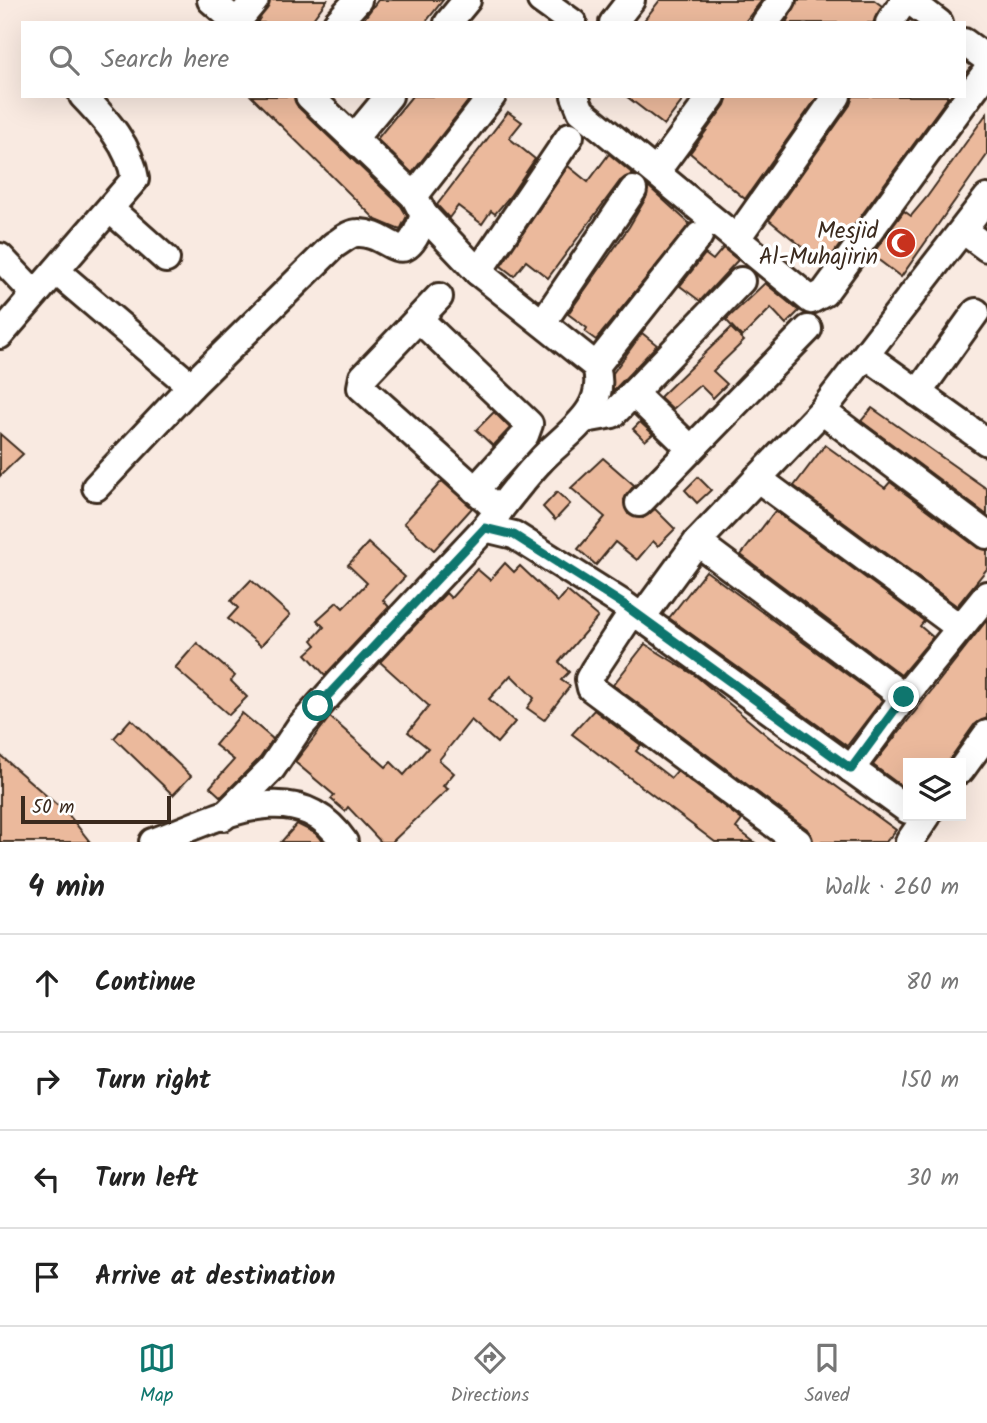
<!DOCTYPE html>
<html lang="en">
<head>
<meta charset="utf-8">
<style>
  :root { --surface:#fff; --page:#f6f6f6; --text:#222; --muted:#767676; --line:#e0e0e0; --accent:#0f766e }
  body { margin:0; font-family:Kalam,sans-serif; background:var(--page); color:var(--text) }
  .controls { position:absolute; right:21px; bottom:21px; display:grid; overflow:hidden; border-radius:0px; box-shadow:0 7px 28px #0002 }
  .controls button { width:63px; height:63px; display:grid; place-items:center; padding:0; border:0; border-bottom:2px solid var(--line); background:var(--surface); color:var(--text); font:35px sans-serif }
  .scale { position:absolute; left:21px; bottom:18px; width:150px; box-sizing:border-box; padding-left:7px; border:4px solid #3b2a1e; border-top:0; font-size:19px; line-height:24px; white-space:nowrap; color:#3b2a1e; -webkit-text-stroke:5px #fff; paint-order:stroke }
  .stop { position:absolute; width:21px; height:21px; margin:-16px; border:5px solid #0f766e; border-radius:50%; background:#fff }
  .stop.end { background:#0f766e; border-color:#fff; box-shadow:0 2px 7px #0008 }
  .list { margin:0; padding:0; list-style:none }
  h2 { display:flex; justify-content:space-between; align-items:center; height:91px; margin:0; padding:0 28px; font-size:30px }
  h2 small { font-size:23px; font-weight:400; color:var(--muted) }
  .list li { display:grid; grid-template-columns:46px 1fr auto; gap:21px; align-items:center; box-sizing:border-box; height:98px; padding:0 28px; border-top:2px solid var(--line) }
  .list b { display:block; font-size:26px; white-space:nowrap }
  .list em { font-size:23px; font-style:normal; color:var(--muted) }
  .icon { flex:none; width:38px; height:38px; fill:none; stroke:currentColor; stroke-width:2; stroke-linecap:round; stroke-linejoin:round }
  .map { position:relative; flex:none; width:987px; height:842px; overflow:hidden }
  .search { position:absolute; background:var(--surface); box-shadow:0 7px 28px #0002; left:21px; right:21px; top:21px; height:77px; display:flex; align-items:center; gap:18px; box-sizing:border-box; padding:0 24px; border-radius:0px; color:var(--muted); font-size:26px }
  .sheet { height:483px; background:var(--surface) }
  nav { display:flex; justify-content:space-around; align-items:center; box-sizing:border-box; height:98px; border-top:2px solid var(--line); background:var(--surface); font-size:19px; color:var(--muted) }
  nav a { display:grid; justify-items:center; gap:4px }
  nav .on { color:var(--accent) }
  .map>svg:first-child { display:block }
  .building { fill:#ebb99c; stroke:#3b2a1e; stroke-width:2 }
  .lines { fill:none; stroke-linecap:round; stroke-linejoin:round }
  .minor-casing { stroke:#3b2a1e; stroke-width:32 }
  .minor { stroke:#fff; stroke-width:26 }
  .route { stroke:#0f766e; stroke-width:9 }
  .labels { text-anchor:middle; stroke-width:7; stroke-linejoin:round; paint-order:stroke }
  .poi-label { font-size:23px; fill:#3b2a1e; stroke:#fff; text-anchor:end }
</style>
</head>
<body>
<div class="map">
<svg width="987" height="842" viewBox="0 0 987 842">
  <rect width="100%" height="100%" fill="#f9eae1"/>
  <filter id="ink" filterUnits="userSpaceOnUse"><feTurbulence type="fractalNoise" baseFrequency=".0143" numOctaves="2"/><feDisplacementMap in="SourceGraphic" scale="14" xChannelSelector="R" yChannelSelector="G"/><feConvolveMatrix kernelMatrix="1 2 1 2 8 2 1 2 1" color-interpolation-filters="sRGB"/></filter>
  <g filter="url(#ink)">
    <g class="building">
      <path d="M 270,0 L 327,0 L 310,23 L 257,23 Z"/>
      <path d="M 378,0 L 443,0 L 425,23 L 361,23 Z"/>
      <path d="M 660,0 L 762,0 L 744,23 L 642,23 Z"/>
      <path d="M 797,0 L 874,0 L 882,6 L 873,23 L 786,23 Z"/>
      <path d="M 251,96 L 294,96 L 298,107 L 401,206 L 407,216 L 400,230 L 376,220 Z"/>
      <path d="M 412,96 L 472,96 L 412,173 L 377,139 Z"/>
      <path d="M 626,96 L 686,96 L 664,125 Z"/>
      <path d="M 728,96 L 818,96 L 745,199 L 690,153 L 725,105 Z"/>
      <path d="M 853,96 L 949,96 L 825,265 L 769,220 L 850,105 Z"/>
      <path d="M 508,112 L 522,122 L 509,138 L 535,159 L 510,196 L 495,214 L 491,211 L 482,224 L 458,206 L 449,218 L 437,205 Z"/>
      <path d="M 987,113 L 987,155 L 901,277 L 872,255 L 904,211 L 911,216 L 927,197 Z"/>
      <path d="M 609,154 L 633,174 L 620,181 L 548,278 L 526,261 L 514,276 L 501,266 L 568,166 L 588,182 Z"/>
      <path d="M 648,186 L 690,224 L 596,340 L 585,332 L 587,328 L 568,314 L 629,227 L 646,198 Z"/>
      <path d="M 723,248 L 738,260 L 700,301 L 680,286 L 705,254 L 713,260 Z"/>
      <path d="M 765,283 L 799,311 L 786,324 L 771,308 L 742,337 L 726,320 Z"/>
      <path d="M 731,328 L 744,341 L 713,371 L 727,384 L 713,398 L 700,385 L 673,409 L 660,397 Z"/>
      <path d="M 642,333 L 657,345 L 613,391 L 613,373 Z"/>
      <path d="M 872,408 L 987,489 L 987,515 L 861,421 Z"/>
      <path d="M 494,412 L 510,428 L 493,446 L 476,430 Z"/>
      <path d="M 640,422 L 653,434 L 645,441 L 633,429 Z"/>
      <path d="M 0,434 L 23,454 L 0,476 Z"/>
      <path d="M 825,445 L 885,488 L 890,482 L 978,548 L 987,550 L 987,569 L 957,606 L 794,486 Z"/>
      <path d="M 603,458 L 634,485 L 624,500 L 628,514 L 643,518 L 655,509 L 675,529 L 658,546 L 653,541 L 637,560 L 615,542 L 596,565 L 578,549 L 605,517 L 571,488 Z"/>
      <path d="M 698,477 L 711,490 L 697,503 L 685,490 Z"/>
      <path d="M 442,481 L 472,508 L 434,550 L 404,523 Z"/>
      <path d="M 557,492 L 570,504 L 555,520 L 543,507 Z"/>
      <path d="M 775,511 L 924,621 L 920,626 L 933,637 L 901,675 L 741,555 Z"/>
      <path d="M 368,543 L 405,577 L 383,600 L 389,607 L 325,675 L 306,654 L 316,645 L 312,640 L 324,627 L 317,620 L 337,602 L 343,608 L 367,583 L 348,565 Z"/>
      <path d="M 505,563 L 514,572 L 520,566 L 558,602 L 567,591 L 598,617 L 559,662 L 569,672 L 561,680 L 570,686 L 544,720 L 527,708 L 534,698 L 511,675 L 489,699 L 515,722 L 497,743 L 471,720 L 439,760 L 454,773 L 443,786 L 448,789 L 392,842 L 381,842 L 348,807 L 345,811 L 331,799 L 334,795 L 295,762 L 330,717 L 386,767 L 391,762 L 404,775 L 428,748 L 408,732 L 429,706 L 380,662 L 446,593 L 451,598 L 477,569 L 490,580 Z"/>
      <path d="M 706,571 L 882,700 L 847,746 L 669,618 Z"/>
      <path d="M 251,580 L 290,615 L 261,646 L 228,619 L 238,608 L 231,601 Z"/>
      <path d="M 987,620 L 987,718 L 974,725 L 947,763 L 908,763 L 908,791 L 873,765 Z"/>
      <path d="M 197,643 L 235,676 L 231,681 L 247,697 L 229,715 L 175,668 Z"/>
      <path d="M 645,644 L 696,676 L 770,738 L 896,830 L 886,842 L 813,842 L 807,829 L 613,685 Z"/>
      <path d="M 594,710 L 641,745 L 636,751 L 671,778 L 677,771 L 742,820 L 736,828 L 754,842 L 715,842 L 572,734 Z"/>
      <path d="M 242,713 L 273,739 L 260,758 L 221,797 L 210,787 L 234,760 L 215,745 Z"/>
      <path d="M 131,719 L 191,776 L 173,795 L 114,738 Z"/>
      <path d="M 0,755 L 57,805 L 60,804 L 90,842 L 0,842 Z"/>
      <path d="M 297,824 L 315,833 L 323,842 L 281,842 Z"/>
    </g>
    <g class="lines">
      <g class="minor-casing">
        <g id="minor">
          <path d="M 211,0 L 236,22"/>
          <path d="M 541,0 L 573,23"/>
          <path d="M 909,0 L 939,23"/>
          <path d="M 236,23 L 255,0"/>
          <path d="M 337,23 L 358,0"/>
          <path d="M 448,23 L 467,0"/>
          <path d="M 613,23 L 631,0"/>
          <path d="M 765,23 L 782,0"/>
          <path d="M 889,23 L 905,0"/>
          <path d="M 964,42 L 987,59"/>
          <path d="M 309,96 L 414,196 L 424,215 L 478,272 L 596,366 C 609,411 566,433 540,461 C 520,482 503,506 485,528"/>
          <path d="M 575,96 L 581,111 L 811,300 L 824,293 L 987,71"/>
          <path d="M 355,137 L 389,96"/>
          <path d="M 656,172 L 712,96"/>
          <path d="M 414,196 L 492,96"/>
          <path d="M 111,210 L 166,259"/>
          <path d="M 964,231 L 987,248"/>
          <path d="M 737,238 L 837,96"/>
          <path d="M 0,257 L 35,294"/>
          <path d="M 56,271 L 191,386 L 334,245 C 341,241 349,233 358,233 C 392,232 403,277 424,215"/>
          <path d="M 478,272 L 570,136"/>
          <path d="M 439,297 L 363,377 L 361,387 L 499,511"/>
          <path d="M 419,319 L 529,424 L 525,435 L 475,490"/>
          <path d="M 543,322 L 633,190"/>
          <path d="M 0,335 L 135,179 C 130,146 106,120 83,96"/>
          <path d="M 867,356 L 987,442"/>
          <path d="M 596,366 L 699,236"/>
          <path d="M 918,393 L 976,312"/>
          <path d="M 634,394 L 691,449"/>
          <path d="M 822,411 L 987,535"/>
          <path d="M 585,419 L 613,414 L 741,281"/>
          <path d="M 757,478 L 960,628"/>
          <path d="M 96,487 L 191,386"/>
          <path d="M 639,503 L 808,329"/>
          <path d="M 697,542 L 904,697"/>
          <path d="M 633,611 L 594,670 L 589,679 L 591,688 L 798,842"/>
          <path d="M 642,617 L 697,542 L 822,411 L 987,198"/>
          <path d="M 851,769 L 904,697 L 987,595"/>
          <path d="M 961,770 L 987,734"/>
          <path d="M 223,817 L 272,768 L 299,728 L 341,681 L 485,528 L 514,535 L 623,604 L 908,810"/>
          <path d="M 153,842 C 217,819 295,771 344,842"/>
          <path d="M 909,842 L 927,816"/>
        </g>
      </g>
      <use href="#minor" class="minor"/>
    </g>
  </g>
  <g class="lines" filter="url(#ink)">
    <path class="route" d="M 318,706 L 485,528 L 514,535 L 623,604 L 851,769 L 904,697"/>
  </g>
  <defs>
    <g id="mosque-disc" transform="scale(1.575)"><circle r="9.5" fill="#c8321e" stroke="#fff"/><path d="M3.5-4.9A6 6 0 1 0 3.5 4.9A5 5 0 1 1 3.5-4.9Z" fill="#fff"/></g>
  </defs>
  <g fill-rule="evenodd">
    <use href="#mosque-disc" x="901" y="243"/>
  </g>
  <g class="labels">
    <g class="poi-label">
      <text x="878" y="238">Mesjid<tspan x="878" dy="26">Al-Muhajirin</tspan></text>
    </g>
  </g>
</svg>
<div class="controls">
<button><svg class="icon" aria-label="layers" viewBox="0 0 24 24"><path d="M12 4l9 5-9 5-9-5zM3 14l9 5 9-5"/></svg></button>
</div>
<div class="scale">50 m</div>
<div class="stop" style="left:318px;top:706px"></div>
<div class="stop end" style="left:904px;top:697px"></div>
<div class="search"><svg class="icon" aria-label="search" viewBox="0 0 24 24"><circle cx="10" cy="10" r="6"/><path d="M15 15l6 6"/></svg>Search here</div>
</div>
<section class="sheet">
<h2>4 min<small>Walk · 260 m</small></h2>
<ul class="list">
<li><svg class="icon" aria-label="ahead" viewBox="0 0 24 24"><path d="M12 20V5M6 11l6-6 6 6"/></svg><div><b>Continue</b></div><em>80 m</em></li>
<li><svg class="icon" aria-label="right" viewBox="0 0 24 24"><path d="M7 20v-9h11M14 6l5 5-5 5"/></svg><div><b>Turn right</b></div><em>150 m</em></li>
<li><svg class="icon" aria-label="left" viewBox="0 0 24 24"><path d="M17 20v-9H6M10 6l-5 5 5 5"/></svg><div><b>Turn left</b></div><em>30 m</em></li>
<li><svg class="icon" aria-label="arrive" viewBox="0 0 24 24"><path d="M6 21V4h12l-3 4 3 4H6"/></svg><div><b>Arrive at destination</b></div></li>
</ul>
</section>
<nav>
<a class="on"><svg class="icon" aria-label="map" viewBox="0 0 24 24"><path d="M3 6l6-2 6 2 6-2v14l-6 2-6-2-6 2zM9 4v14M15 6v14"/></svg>Map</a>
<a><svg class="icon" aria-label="directions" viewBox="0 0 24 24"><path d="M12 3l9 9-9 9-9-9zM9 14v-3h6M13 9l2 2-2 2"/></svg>Directions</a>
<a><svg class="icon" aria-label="saved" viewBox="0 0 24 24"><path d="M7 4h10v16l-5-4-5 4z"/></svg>Saved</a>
</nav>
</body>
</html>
